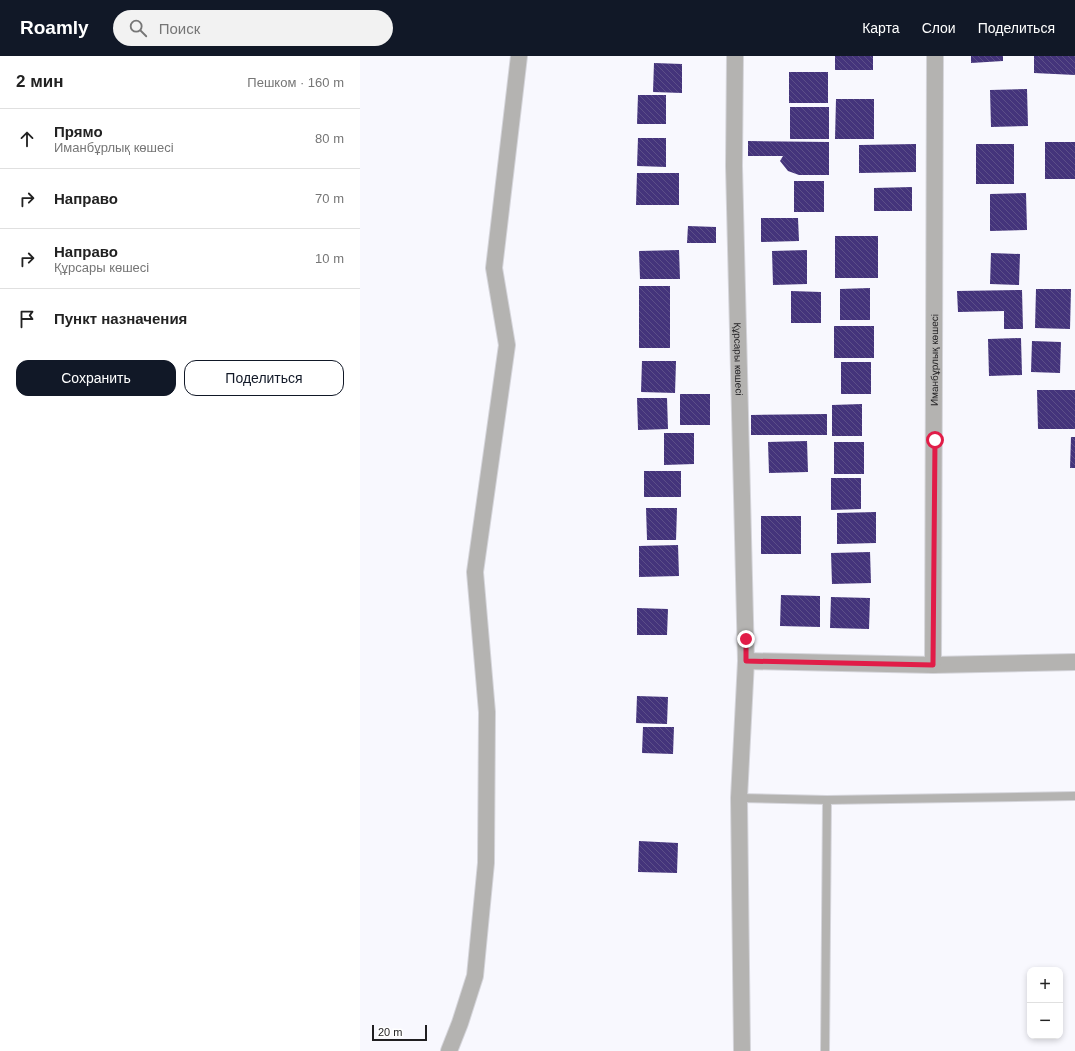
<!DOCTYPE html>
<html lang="ru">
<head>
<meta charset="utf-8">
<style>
  :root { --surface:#fff; --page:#f2f2f2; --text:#222; --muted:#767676; --line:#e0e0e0; --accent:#111827 }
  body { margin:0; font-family:Helvetica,sans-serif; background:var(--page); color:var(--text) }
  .controls { position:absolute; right:12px; bottom:12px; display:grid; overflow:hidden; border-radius:8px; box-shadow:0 2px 6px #0003 }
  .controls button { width:36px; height:36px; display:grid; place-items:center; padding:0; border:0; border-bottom:1px solid var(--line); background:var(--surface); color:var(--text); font:20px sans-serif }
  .scale { position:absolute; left:12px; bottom:10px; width:55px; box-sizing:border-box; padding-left:4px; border:2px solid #201f21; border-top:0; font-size:11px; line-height:14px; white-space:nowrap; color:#201f21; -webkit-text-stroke:3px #fff; paint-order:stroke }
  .stop { position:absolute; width:12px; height:12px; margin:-9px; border:3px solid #e11d48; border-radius:50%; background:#fff }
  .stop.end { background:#e11d48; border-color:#fff; box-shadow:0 1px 4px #0008 }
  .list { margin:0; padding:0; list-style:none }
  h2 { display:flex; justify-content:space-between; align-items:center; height:52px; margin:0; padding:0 16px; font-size:17px }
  h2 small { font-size:13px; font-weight:400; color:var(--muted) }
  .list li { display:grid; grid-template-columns:26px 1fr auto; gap:12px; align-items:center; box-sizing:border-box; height:60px; padding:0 16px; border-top:1px solid var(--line) }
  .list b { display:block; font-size:15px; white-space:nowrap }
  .list p { margin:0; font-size:13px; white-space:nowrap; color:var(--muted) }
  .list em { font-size:13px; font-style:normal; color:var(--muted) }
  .actions { display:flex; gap:8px; padding:12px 16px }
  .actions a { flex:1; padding:9px 0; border:1px solid var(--accent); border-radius:12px; text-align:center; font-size:14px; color:var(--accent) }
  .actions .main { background:var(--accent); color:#fff }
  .icon { flex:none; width:22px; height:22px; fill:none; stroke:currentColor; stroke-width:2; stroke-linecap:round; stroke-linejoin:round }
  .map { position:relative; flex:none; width:715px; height:995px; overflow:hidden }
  header { display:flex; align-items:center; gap:24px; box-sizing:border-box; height:56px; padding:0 20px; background:var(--accent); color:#fff }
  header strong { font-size:19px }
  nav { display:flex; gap:22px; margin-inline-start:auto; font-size:14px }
  .search { width:280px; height:36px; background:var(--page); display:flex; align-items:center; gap:10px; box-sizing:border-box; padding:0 14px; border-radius:22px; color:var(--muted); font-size:15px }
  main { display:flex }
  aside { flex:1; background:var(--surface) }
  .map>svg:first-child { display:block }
  .building { fill:url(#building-back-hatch) }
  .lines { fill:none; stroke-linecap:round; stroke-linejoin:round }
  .lane-casing { stroke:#d5d5db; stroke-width:10 }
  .street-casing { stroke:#d5d5db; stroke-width:18 }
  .lane { stroke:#b4b3b1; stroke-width:8 }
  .street { stroke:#b4b3b1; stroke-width:16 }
  .route { stroke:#e11d48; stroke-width:5 }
  .labels { text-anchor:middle; stroke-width:4; stroke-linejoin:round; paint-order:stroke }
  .street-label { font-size:10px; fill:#201f21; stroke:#fff }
</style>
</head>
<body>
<header>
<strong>Roamly</strong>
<div class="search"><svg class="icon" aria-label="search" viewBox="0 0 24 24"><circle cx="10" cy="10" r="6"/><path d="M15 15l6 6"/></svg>Поиск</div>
<nav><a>Карта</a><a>Слои</a><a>Поделиться</a></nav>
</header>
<main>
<aside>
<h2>2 мин<small>Пешком · 160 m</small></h2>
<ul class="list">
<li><svg class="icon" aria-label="ahead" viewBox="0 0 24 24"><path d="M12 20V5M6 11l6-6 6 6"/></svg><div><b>Прямо</b><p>Иманбұрлық көшесі</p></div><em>80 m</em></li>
<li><svg class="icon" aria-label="right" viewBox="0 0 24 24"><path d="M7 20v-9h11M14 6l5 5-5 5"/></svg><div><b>Направо</b></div><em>70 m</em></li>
<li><svg class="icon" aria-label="right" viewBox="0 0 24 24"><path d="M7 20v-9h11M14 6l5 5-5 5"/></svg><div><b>Направо</b><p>Құрсары көшесі</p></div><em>10 m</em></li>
<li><svg class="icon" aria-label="arrive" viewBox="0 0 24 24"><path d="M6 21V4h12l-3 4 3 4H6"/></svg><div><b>Пункт назначения</b></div></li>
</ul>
<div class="actions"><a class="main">Сохранить</a><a>Поделиться</a></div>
</aside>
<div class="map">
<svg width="715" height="995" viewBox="0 0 715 995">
  <defs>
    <pattern id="building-back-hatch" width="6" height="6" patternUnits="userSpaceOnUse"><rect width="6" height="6" fill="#44347b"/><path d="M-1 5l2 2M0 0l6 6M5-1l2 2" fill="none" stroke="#5c4f88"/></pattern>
  </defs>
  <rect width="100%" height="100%" fill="#f8f8fe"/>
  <g class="building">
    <rect x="475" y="0" width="38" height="14"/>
    <path d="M 611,0 L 643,0 L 643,5 L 611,7 Z"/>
    <path d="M 674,0 L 715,0 L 715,19 L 674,17 Z"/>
    <path d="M 294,7 L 322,8 L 322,37 L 293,36 Z"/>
    <rect x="429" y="16" width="39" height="31"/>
    <path d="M 667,33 L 668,70 L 631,71 L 630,34 Z"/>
    <path d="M 278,39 L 306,39 L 306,68 L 277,68 Z"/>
    <path d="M 476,43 L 514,43 L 514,83 L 475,83 Z"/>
    <rect x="430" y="51" width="39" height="32"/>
    <path d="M 278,82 L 306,82 L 306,111 L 277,110 Z"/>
    <path d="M 388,85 L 469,86 L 469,119 L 439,119 L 428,115 L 420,105 L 423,100 L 388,100 Z"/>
    <rect x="685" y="86" width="30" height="37"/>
    <path d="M 556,88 L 556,116 L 499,117 L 499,89 Z"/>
    <rect x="616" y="88" width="38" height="40"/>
    <path d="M 277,117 L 319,117 L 319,149 L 276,149 Z"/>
    <rect x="434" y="125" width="30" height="31"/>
    <path d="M 552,131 L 552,155 L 514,155 L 514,132 Z"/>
    <path d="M 666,137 L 667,174 L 630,175 L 630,138 Z"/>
    <path d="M 401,162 L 438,162 L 439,185 L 401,186 Z"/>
    <path d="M 328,170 L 356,171 L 356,187 L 327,187 Z"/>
    <rect x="475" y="180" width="43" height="42"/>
    <path d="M 319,194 L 320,223 L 280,223 L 279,195 Z"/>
    <path d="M 447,194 L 447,228 L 413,229 L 412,195 Z"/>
    <path d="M 631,197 L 660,198 L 659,229 L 630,228 Z"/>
    <rect x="279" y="230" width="31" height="62"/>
    <path d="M 510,232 L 510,264 L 480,264 L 480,233 Z"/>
    <path d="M 676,233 L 711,233 L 710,273 L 675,272 Z"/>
    <path d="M 662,234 L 663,273 L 644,273 L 644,255 L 598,256 L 597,235 Z"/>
    <path d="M 431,235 L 461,236 L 461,267 L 431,267 Z"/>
    <rect x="474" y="270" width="40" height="32"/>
    <path d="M 661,282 L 662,319 L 629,320 L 628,283 Z"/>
    <path d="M 672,285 L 701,286 L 700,317 L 671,316 Z"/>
    <path d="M 282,305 L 316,305 L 315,337 L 281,336 Z"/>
    <rect x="481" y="306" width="30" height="32"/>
    <path d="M 677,334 L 715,334 L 715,373 L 678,373 Z"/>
    <rect x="320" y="338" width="30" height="31"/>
    <path d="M 277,342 L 307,342 L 308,373 L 278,374 Z"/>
    <path d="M 502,348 L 502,380 L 472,380 L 472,349 Z"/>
    <path d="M 467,358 L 467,379 L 391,379 L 391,359 Z"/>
    <path d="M 304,377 L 334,377 L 334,408 L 304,409 Z"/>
    <path d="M 711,381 L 715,381 L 715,412 L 710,412 Z"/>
    <path d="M 447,385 L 448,416 L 409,417 L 408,386 Z"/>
    <rect x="474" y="386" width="30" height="32"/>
    <rect x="284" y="415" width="37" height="26"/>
    <path d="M 471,422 L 501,422 L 501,453 L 471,454 Z"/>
    <path d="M 286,452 L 317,452 L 316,484 L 287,484 Z"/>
    <path d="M 516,456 L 516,487 L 477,488 L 477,457 Z"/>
    <rect x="401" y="460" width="40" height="38"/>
    <path d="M 318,489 L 319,520 L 279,521 L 279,490 Z"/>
    <path d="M 510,496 L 511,527 L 472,528 L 471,497 Z"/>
    <path d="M 421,539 L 460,540 L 460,571 L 420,570 Z"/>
    <path d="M 471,541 L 510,542 L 509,573 L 470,572 Z"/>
    <path d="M 277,552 L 308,553 L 307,579 L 277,579 Z"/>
    <path d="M 277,640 L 308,641 L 307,668 L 276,667 Z"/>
    <path d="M 283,671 L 314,671 L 313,698 L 282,697 Z"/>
    <path d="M 279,785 L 318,787 L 317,817 L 278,816 Z"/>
  </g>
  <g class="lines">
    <g class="lane-casing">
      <g id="lane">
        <path d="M 379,742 L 467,744"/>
        <path d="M 465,995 L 467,744 L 715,740"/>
      </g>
    </g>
    <g class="street-casing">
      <g id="street">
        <path id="s1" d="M 375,0 L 374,110 L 386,605 L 379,742 L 382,995"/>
        <path d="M 386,605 L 573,609 L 715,606"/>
        <path id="s2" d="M 573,609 L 575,0"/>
        <path d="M 89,995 L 100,967 L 115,920 L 126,807 L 127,656 L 115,516 L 147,289 L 134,212 L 159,0"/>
      </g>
    </g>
    <use href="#lane" class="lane"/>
    <use href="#street" class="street"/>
  </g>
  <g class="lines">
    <path class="route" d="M 386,583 L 386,605 L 573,609 L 575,384"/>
  </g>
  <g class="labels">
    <g class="street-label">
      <text dy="4" stroke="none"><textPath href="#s1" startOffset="303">Құрсары көшесі</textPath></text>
      <text dy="4" stroke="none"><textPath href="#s2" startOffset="305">Иманбұрлық көшесі</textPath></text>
    </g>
  </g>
</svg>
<div class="controls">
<button>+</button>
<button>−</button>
</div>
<div class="scale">20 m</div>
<div class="stop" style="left:575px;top:384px"></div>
<div class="stop end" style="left:386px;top:583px"></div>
</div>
</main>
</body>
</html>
